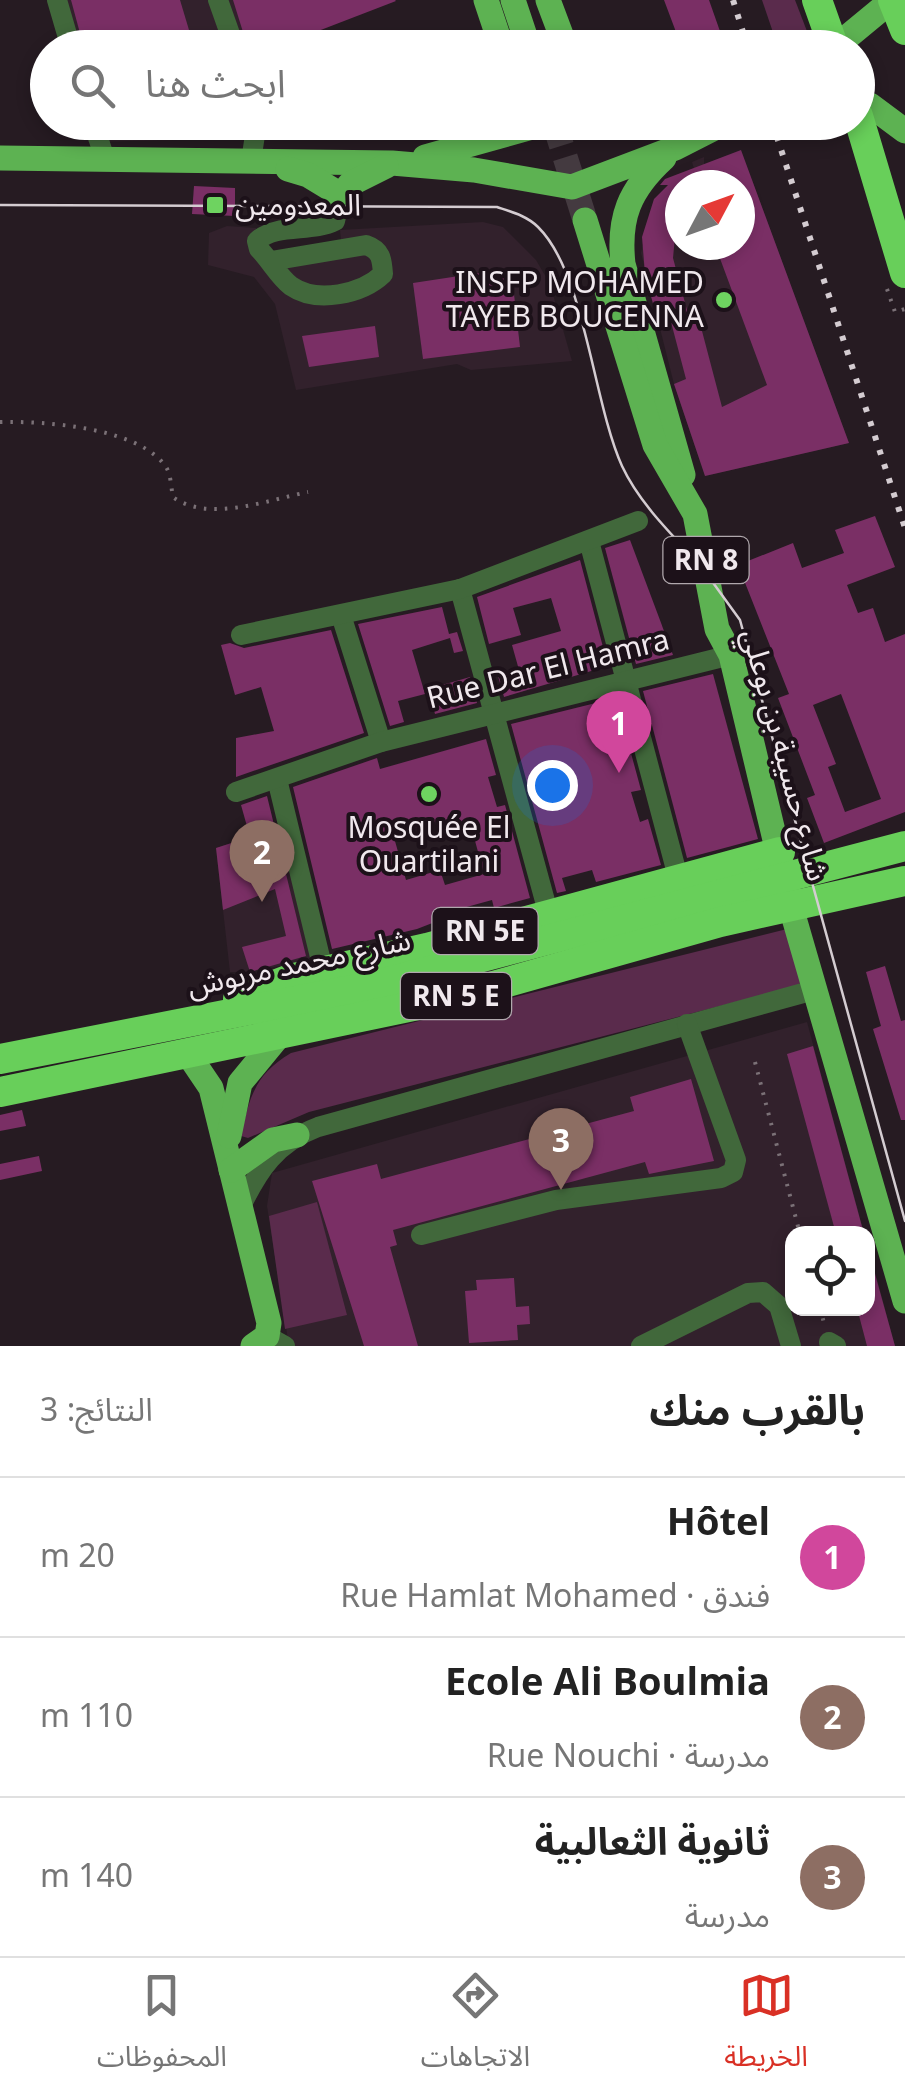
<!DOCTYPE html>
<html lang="ar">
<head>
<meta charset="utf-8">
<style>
  :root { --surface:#fff; --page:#f6f6f6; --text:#222; --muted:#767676; --line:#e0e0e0; --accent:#d93025 }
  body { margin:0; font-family:Georgia,"Noto Sans Arabic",serif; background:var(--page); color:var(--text); direction:rtl }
  .controls { position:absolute; right:30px; bottom:30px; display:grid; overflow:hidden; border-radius:20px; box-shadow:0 5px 15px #0003 }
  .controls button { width:90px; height:90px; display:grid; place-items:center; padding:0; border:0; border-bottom:2px solid var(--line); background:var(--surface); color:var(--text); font:50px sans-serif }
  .compass { position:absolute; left:665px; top:170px; width:90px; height:90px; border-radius:50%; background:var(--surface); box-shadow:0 5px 15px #0003; rotate:49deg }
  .you { position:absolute; left:552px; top:785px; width:35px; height:35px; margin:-25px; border:8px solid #fff; border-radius:50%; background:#1a73e8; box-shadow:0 0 0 15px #1a73e833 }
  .badge { display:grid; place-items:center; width:65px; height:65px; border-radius:50%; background:var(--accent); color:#fff; font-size:32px; font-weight:700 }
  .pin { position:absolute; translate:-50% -82px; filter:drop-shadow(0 2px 5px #0008) }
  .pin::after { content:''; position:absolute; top:52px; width:35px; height:30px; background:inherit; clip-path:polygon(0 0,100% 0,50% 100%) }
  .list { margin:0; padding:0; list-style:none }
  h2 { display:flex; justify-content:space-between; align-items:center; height:130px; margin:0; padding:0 40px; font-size:42px }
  h2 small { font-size:32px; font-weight:400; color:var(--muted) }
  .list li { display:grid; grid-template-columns:65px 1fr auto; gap:30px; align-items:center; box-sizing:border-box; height:160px; padding:0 40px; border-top:2px solid var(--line) }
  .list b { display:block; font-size:38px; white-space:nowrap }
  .list p { margin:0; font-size:32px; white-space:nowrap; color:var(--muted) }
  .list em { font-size:32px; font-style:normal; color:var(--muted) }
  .icon { flex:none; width:55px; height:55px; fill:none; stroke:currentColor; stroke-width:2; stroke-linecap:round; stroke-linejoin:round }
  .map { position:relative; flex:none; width:905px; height:1346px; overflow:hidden; direction:ltr }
  .search { position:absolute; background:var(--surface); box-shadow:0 5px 15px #0003; left:30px; right:30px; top:30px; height:110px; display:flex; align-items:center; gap:25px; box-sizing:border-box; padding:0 35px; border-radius:55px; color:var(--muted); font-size:38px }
  .sheet { height:610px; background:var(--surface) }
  nav { display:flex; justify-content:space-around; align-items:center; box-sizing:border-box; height:140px; border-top:2px solid var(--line); background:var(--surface); font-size:28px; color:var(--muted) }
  nav a { display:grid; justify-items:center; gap:5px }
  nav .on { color:var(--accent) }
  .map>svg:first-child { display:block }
  .built { fill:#32212c; fill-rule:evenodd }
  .green { fill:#5a2b4c }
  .building { fill:#7a2f65; fill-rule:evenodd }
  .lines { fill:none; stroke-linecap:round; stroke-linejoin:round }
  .major-tunnel { stroke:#443a40; stroke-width:25; stroke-dasharray:25 12; stroke-linecap:butt }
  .path { stroke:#7b7177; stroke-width:4; stroke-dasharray:2.5 8; stroke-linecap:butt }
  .minor { stroke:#41683b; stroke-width:20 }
  .major { stroke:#5db252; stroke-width:25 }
  .highway { stroke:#68cf5a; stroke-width:30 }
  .tram { stroke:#d4ccd1; stroke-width:2.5 }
  .rail { stroke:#d4ccd1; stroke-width:6; stroke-dasharray:5 10; stroke-linecap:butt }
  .poi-dot { fill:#6ed360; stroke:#1c1119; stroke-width:4 }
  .labels { text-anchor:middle; stroke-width:8; stroke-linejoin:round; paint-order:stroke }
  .shield { fill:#1c1119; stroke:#b0a8ad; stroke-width:2.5 }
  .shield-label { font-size:28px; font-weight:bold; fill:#f0e8ed }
  .poi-label { font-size:30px; fill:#f0e8ed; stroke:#1c1119; text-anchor:start }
  .street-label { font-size:30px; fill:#f0e8ed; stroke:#1c1119 }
</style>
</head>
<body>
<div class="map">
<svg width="905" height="1346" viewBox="0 0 905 1346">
  <rect width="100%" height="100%" fill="#261b22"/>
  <g class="built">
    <path d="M 48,0 L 267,0 L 285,47 L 61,47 Z"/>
    <path d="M 406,122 L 410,135 L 88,142 L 83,123 Z"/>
    <path d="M 704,157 L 704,164 L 752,180 L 849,443 L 705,476 L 674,384 L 641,253 L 654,199 L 694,169 L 692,162 ZM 680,185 L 740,185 L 740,245 L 680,245 Z"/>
    <path d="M 483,222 L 503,227 L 536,260 L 550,284 L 572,361 L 471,370 L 457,364 L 296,390 L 275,304 L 254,277 L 208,265 L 209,233 L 227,226 L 256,228 L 257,252 L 342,251 L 340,230 Z"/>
    <path d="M 282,826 L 317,958 L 250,972 L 230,972 L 216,848 Z"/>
    <path d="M 807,1022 L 864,1233 L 792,1234 L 792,1308 L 868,1308 L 868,1245 L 895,1346 L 289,1346 L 267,1206 L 272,1173 Z"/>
  </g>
  <g class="green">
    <path d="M 762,0 L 795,0 L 813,47 L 778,47 Z"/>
    <path d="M 791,928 L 801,983 L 794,987 L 309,1112 L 248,1138 L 241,1136 C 249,1098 255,1074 291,1053 Z"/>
    <path d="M 317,1202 L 347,1315 L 285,1329 L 269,1216 Z"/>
  </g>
  <g class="building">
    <path d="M 71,0 L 180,0 L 192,40 L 167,48 L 84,48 Z"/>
    <path d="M 233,0 L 395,0 L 396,1 L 274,48 L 248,48 Z"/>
    <path d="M 664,0 L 709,0 L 722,37 L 682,48 Z"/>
    <path d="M 741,150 L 849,443 L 705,476 L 674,384 L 686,379 L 671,322 L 659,326 L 645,274 L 642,237 L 654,199 L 668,185 L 660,185 L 665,179 ZM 680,185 L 740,185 L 740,245 L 715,245 L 767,385 L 722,407 L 697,312 L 688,314 L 673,258 Z"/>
    <path d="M 194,186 L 235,188 L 235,216 L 192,214 Z"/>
    <path d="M 511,268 L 520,347 L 423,359 L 413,283 Z"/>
    <path d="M 375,326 L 379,357 L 309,367 L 302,336 Z"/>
    <path d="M 875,516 L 895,567 L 847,585 L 858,613 L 873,608 L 885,642 L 905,634 L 905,812 L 824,843 L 807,798 L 815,795 L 778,698 L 789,694 L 738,565 L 793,543 L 802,568 L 844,553 L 835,530 ZM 841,694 L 881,799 L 845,812 L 828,767 L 836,764 L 813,705 Z"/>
    <path d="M 630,540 L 673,655 L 636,664 L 605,548 Z"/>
    <path d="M 580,560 L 608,666 L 504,697 L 498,676 L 519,670 L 512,645 L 561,631 L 551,598 L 513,608 L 521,635 L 489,644 L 477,597 Z"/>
    <path d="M 442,607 L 449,634 L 457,632 L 463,651 L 454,653 L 450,638 L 412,650 L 425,694 L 398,701 L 404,722 L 390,726 L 358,624 Z"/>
    <path d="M 331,630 L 364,733 L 236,777 L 236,738 L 274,731 L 261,687 L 235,695 L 221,645 L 230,643 L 244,648 Z"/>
    <path d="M 713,674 L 758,839 L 687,858 L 643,691 Z"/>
    <path d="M 470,677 L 477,703 L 435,714 L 428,689 Z"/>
    <path d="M 616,698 L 641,790 L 631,792 L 640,822 L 648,819 L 661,865 L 596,882 L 592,870 L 562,878 L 566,891 L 557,893 L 511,724 Z"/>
    <path d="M 486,739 L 496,775 L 488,777 L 497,807 L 505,805 L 530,898 L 494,908 L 492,900 L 452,911 L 453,915 L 417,929 L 332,949 L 293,787 L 377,758 L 380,769 ZM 435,822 L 439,835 L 471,826 L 484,874 L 445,885 L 440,870 L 406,880 L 393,834 Z"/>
    <path d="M 267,796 L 306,956 L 250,972 L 242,947 L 286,936 L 275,889 L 223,910 L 216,848 L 250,837 L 241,805 Z"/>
    <path d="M 885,966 L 901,1021 L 905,1020 L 905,1120 L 901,1120 L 873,1029 L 881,1026 L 866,972 Z"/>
    <path d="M 813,1046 L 848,1175 L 864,1234 L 836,1234 L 787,1054 Z"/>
    <path d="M 691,1079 L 714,1161 L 649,1174 L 645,1162 L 393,1230 L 397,1245 L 390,1247 L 418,1346 L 364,1346 L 312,1181 L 377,1164 L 381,1179 L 634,1111 L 630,1097 Z"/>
    <path d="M 22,1110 L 26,1126 L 0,1131 L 0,1115 Z"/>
    <path d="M 39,1156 L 42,1171 L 0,1180 L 0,1164 Z"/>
    <path d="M 868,1263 L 872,1263 L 895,1346 L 867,1346 L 857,1308 L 868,1308 Z"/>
    <path d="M 514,1278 L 516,1307 L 529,1306 L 530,1324 L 517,1325 L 518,1340 L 469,1343 L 465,1291 L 477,1290 L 476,1280 Z"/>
  </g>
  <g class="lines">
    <path class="major-tunnel" d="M 554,122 L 585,220"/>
    <g class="path">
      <path d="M 887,289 L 895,312 L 905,309"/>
      <path d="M 0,422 C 43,421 139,427 166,467 C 171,474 171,488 173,497 C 208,523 268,500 308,492"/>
      <path d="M 755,1062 L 800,1234"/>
      <path d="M 820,1308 L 824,1323"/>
    </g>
    <g class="minor">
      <path d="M 57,0 L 71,48"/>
      <path d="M 218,0 L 235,48"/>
      <path d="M 93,122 L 104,156"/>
      <path d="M 251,161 L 257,122"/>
      <path d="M 271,261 L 366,245 C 381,250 382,259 383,274 C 362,294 317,304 291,286 C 279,277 270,260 259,249 L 257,241 C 276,223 312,233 335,221 L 341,195"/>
      <path d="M 589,541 L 679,881"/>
      <path d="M 460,589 L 548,912"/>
      <path d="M 341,615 L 381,742"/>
      <path d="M 241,635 L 460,589 L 638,521"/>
      <path d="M 277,779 L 320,957"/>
      <path d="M 236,792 L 381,742 L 731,655"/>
      <path d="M 240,1208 C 259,1169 276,1143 318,1127 L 814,990"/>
      <path d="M 421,1235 L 556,1200 L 721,1178 L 733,1172 L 736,1160 L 687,1024"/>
      <path d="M 267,1336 L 285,1346"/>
      <path d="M 829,1342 L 836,1346"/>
      <path d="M 641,1346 L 748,1293 L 763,1292 L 779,1306 L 791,1346"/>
    </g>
    <g class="major">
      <path d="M 486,0 L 502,48"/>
      <path d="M 513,0 L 529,48"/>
      <path d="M 548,0 L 566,48"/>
      <path d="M 834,48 L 892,0"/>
      <path d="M 858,101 L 870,105 L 905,131"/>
      <path d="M 425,157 L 550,122"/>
      <path d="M 0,158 L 392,163 L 474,170 L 572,187 L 675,148 L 726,122"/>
      <path d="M 664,158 C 629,190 618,218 623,264 L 683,475"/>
      <path d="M 288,169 L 308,175 L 341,195 L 350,184 L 386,166"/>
      <path d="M 585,220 L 655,445 L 695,514 L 717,629 L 731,655 L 792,911 L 905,1301"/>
      <path d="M 188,1054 L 211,1088 L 269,1323 L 267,1336 L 253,1346"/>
      <path d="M 229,1136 L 240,1083 L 277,1038"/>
      <path d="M 231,1170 L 273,1140 L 297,1135"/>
    </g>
    <g class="highway">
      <path d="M 817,0 L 834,48"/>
      <path d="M 893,0 L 905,30"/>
      <path d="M 858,116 L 905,273"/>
      <path d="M 238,999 L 290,979 L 427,948 L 780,852"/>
      <path d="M 0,1059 L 372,986 L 905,846"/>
      <path d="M 0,1092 L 447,999 L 720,922 L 905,881"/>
    </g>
    <path class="tram" d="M 0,205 L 497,207 C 512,212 527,216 538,227 C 585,273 593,402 622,466 C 642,509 683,545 714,580 L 706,573 L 740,620 L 905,1221"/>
    <g class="rail">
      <path d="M 733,0 L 748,48"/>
      <path d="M 772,122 L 905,528"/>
    </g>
  </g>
  <g class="poi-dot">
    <rect x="205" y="195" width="20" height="20" rx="5"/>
    <circle cx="724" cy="300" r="10"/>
    <circle cx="429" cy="794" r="10"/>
  </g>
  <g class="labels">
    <g class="shield">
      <rect x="663.5" y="537" width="85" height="46" rx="8"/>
      <rect x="432.5" y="908" width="105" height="46" rx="8"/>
      <rect x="401" y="973" width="110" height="46" rx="8"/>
    </g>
    <g class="shield-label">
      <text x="706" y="570">RN 8</text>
      <text x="485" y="941">RN 5E</text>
      <text x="456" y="1006">RN 5 E</text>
    </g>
    <g class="poi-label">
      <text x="235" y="215">المعدومين</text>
      <text x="704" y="293" text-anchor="end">INSFP MOHAMED<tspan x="704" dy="34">TAYEB BOUCENNA</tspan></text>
      <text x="429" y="838" text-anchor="middle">Mosquée El<tspan x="429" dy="34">Ouartilani</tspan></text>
    </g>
    <g class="street-label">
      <text transform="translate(548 669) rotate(-14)" y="10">Rue Dar El Hamra</text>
      <text transform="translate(785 755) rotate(75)" y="10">شارع حسيبة بن بوعلي</text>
      <text transform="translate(299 963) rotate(-12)" y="10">شارع محمد مربوش</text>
    </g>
  </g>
</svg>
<div class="controls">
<button><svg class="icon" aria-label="locate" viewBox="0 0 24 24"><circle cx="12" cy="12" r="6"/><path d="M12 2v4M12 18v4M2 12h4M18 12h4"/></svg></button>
</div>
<svg class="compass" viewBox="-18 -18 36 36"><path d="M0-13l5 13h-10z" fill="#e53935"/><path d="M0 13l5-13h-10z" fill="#767676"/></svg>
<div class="you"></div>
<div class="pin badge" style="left:619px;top:773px;background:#d1479c">1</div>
<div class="pin badge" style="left:262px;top:902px;background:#8d6e63">2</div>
<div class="pin badge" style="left:561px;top:1190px;background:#8d6e63">3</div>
<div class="search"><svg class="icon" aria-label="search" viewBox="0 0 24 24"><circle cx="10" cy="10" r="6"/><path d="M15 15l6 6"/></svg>ابحث هنا</div>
</div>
<section class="sheet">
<h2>بالقرب منك<small>النتائج: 3</small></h2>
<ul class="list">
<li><span class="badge" style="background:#d1479c">1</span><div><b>Hôtel</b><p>فندق · Rue Hamlat Mohamed</p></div><em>20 m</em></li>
<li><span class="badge" style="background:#8d6e63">2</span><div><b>Ecole Ali Boulmia</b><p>مدرسة · Rue Nouchi</p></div><em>110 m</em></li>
<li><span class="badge" style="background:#8d6e63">3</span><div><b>ثانوية الثعالبية</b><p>مدرسة</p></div><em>140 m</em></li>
</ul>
</section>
<nav>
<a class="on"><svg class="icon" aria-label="map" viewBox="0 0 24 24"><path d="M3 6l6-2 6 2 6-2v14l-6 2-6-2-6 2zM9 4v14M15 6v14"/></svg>الخريطة</a>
<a><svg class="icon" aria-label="directions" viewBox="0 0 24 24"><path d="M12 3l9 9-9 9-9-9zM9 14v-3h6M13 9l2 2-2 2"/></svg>الاتجاهات</a>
<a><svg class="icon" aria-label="saved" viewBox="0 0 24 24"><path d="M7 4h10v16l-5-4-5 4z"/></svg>المحفوظات</a>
</nav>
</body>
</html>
